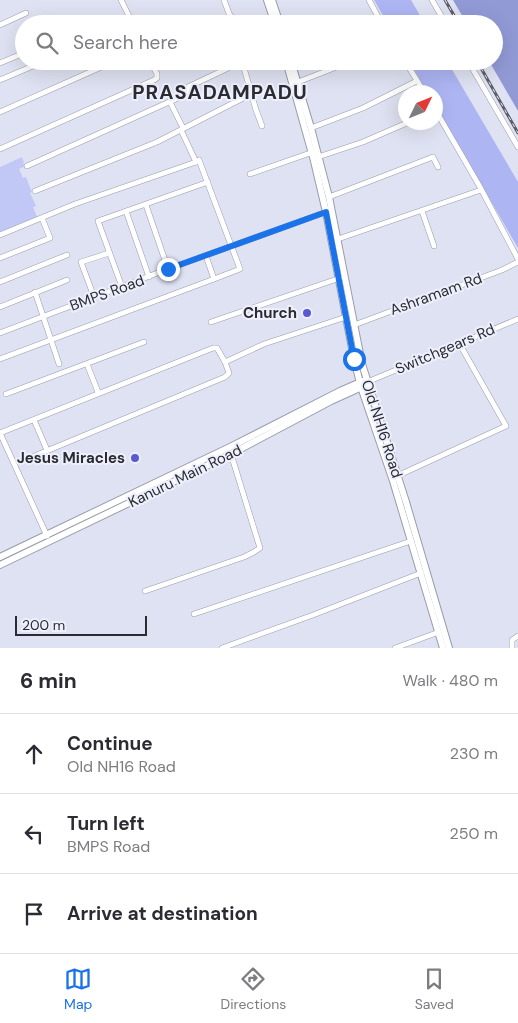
<!DOCTYPE html>
<html lang="en">
<head>
<meta charset="utf-8">
<style>
  :root { --surface:#fff; --page:#f2f2f3; --text:#2b2b33; --muted:#7c7c81; --line:#e1e1e2; --accent:#1a73e8 }
  body { margin:0; font-family:"DM Sans",sans-serif; background:var(--page); color:var(--text) }
  .compass { position:absolute; left:398px; top:85px; width:45px; height:45px; border-radius:50%; background:var(--surface); box-shadow:0 5px 20px #0002; rotate:47deg }
  .scale { position:absolute; left:15px; bottom:12px; width:132px; box-sizing:border-box; padding-left:5px; border:2px solid #2b2c32; border-top:0; font-size:14px; line-height:18px; white-space:nowrap; color:#2b2c32; -webkit-text-stroke:4px #edf0fc; paint-order:stroke }
  .stop { position:absolute; width:15px; height:15px; margin:-11px; border:4px solid #1a73e8; border-radius:50%; background:#fff }
  .stop.end { background:#1a73e8; border-color:#fff; box-shadow:0 1px 5px #0008 }
  .list { margin:0; padding:0; list-style:none }
  h2 { display:flex; justify-content:space-between; align-items:center; height:65px; margin:0; padding:0 20px; font-size:21px }
  h2 small { font-size:16px; font-weight:400; color:var(--muted) }
  .list li { display:grid; grid-template-columns:32px 1fr auto; gap:15px; align-items:center; box-sizing:border-box; height:80px; padding:0 20px; border-top:1px solid var(--line) }
  .list b { display:block; font-size:19px; white-space:nowrap }
  .list p { margin:0; font-size:16px; white-space:nowrap; color:var(--muted) }
  .list em { font-size:16px; font-style:normal; color:var(--muted) }
  .icon { flex:none; width:28px; height:28px; fill:none; stroke:currentColor; stroke-width:2; stroke-linecap:round; stroke-linejoin:round }
  .map { position:relative; flex:none; width:518px; height:648px; overflow:hidden }
  .search { position:absolute; background:var(--surface); box-shadow:0 5px 20px #0002; left:15px; right:15px; top:15px; height:55px; display:flex; align-items:center; gap:12px; box-sizing:border-box; padding:0 18px; border-radius:28px; color:var(--muted); font-size:19px }
  .sheet { height:305px; background:var(--surface) }
  nav { display:flex; justify-content:space-around; align-items:center; box-sizing:border-box; height:70px; border-top:1px solid var(--line); background:var(--surface); font-size:14px; color:var(--muted) }
  nav a { display:grid; justify-items:center; gap:2px }
  nav .on { color:var(--accent) }
  .map>svg:first-child { display:block }
  .green { fill:#c1c8f5 }
  .forest { fill:#929ad6 }
  .water { fill:#adb5f3 }
  .lines { fill:none; stroke-linecap:round; stroke-linejoin:round }
  .minor-casing { stroke:#9a9cab; stroke-width:6 }
  .major-casing { stroke:#9a9cab; stroke-width:8 }
  .minor { stroke:#fff; stroke-width:5 }
  .major { stroke:#fff; stroke-width:6 }
  .rail-casing { stroke:#5a5b64; stroke-width:3 }
  .rail { stroke:#edf0fc; stroke-width:1; stroke-dasharray:4; stroke-linecap:butt }
  .route { stroke:#1a73e8; stroke-width:6 }
  .poi-dot { fill:#5959d1; stroke:#edf0fc; stroke-width:2 }
  .labels { text-anchor:middle; stroke-width:4; stroke-linejoin:round; paint-order:stroke }
  .street-label { font-size:15px; fill:#2b2c32; stroke:#edf0fc }
  .poi-label { font-size:15px; font-weight:bold; fill:#2b2c32; stroke:#edf0fc; text-anchor:end }
  .district-label { font-size:20px; font-weight:bold; letter-spacing:1px; fill:#2b2c32; stroke:#edf0fc }
</style>
</head>
<body>
<div class="map">
<svg width="518" height="648" viewBox="0 0 518 648">
  <rect width="100%" height="100%" fill="#dfe2f2"/>
  <path class="green" d="M 22,157 L 24,163 L 22,164 L 25,164 L 26,166 L 19,169 L 23,178 L 26,177 L 31,190 L 33,191 L 30,193 L 36,206 L 33,207 L 37,217 L 0,233 L 0,167 Z"/>
  <path class="forest" d="M 453,0 L 518,0 L 518,111 L 489,61 L 494,61 L 494,24 L 467,24 Z"/>
  <g class="water">
    <path d="M 374,0 L 411,0 L 425,24 L 388,24 Z"/>
    <path d="M 409,61 L 447,61 L 518,182 L 518,248 L 436,106 L 436,92 L 427,92 Z"/>
  </g>
  <g class="lines">
    <g class="minor-casing">
      <g id="minor">
        <path d="M 121,0 L 133,24"/>
        <path d="M 224,0 L 233,24"/>
        <path d="M 369,0 L 382,24"/>
        <path d="M 432,0 L 446,24"/>
        <path d="M 113,24 L 129,17"/>
        <path d="M 215,24 L 231,16"/>
        <path d="M 264,24 L 273,20"/>
        <path d="M 0,25 L 26,13"/>
        <path d="M 242,61 L 256,110 L 262,126"/>
        <path d="M 405,61 L 424,92"/>
        <path d="M 468,61 L 518,147"/>
        <path d="M 0,63 L 24,53"/>
        <path d="M 0,80 L 40,63 L 39,61"/>
        <path d="M 298,82 L 352,61"/>
        <path d="M 170,102 L 183,128"/>
        <path d="M 436,111 L 480,187 L 518,259"/>
        <path d="M 0,112 L 115,61"/>
        <path d="M 311,128 L 363,108 L 417,81"/>
        <path d="M 181,130 L 196,162 L 199,160 L 240,269 L 214,279"/>
        <path d="M 0,149 L 154,80 L 157,78 L 157,74 L 150,61"/>
        <path d="M 318,157 L 363,142 L 409,122"/>
        <path d="M 27,166 L 189,93 L 188,87 L 226,69 L 228,68 L 228,63 L 231,61"/>
        <path d="M 250,174 L 313,152"/>
        <path d="M 35,191 L 157,142 L 251,94"/>
        <path d="M 329,197 L 433,157 L 438,167"/>
        <path d="M 146,205 L 168,269"/>
        <path d="M 126,211 L 149,277"/>
        <path d="M 422,211 L 434,246"/>
        <path d="M 0,235 L 75,204 L 196,162"/>
        <path d="M 338,239 L 481,190"/>
        <path d="M 0,258 L 50,238 L 42,218"/>
        <path d="M 0,282 L 67,255"/>
        <path d="M 122,287 L 98,221 L 208,182"/>
        <path d="M 35,292 L 59,364"/>
        <path d="M 94,297 L 81,262 L 109,253"/>
        <path d="M 0,307 L 67,280"/>
        <path d="M 211,322 L 340,278"/>
        <path d="M 354,325 L 502,270 L 518,262"/>
        <path d="M 0,333 L 168,269 L 326,212"/>
        <path d="M 0,359 L 214,279 L 206,256"/>
        <path d="M 87,364 L 98,392"/>
        <path d="M 372,380 L 518,319"/>
        <path d="M 6,394 L 144,342"/>
        <path d="M 34,420 L 47,450"/>
        <path d="M 32,457 L 225,377 L 229,373 L 225,362"/>
        <path d="M 397,476 L 506,426 L 459,343"/>
        <path d="M 47,536 L 0,433 L 213,348 L 217,348 L 225,362 L 264,344 L 346,317"/>
        <path d="M 145,591 L 244,557 L 254,552 L 260,548 L 231,454"/>
        <path d="M 194,614 L 411,541"/>
        <path d="M 222,648 L 313,615 L 421,573"/>
        <path d="M 395,648 L 439,632"/>
        <path d="M 512,648 L 512,640 L 518,636"/>
      </g>
    </g>
    <g class="major-casing">
      <g id="major">
        <path d="M 267,0 L 275,24"/>
        <path d="M 272,0 L 280,24"/>
        <path d="M 286,61 L 314,161 L 326,212 L 354,359 L 361,387 L 393,481 L 443,648"/>
        <path d="M 291,61 L 311,128 L 329,197 L 362,364 L 406,502 L 449,648"/>
        <path d="M 0,557 L 232,446 L 340,391 L 363,381"/>
        <path d="M 0,565 L 231,454 L 331,401 L 364,386"/>
      </g>
    </g>
    <use href="#minor" class="minor"/>
    <use href="#major" class="major"/>
    <g class="rail-casing">
      <g id="rail">
        <path d="M 445,0 L 459,24"/>
        <path d="M 477,61 L 518,133"/>
      </g>
    </g>
    <use href="#rail" class="rail"/>
  </g>
  <g class="lines">
    <path class="route" d="M 168,269 L 326,212 L 354,359"/>
  </g>
  <g class="poi-dot">
    <circle cx="307" cy="313" r="5"/>
    <circle cx="135" cy="458" r="5"/>
  </g>
  <g class="labels">
    <g class="street-label">
      <text transform="translate(107 293) rotate(-20)" y="5">BMPS Road</text>
      <text transform="translate(436 294) rotate(-20)" y="5">Ashramam Rd</text>
      <text transform="translate(445 349) rotate(-23)" y="5">Switchgears Rd</text>
      <text transform="translate(382 429) rotate(72)" y="5">Old NH16 Road</text>
      <text transform="translate(185 476) rotate(-26)" y="5">Kanuru Main Road</text>
    </g>
    <g class="poi-label">
      <text x="297" y="318">Church</text>
      <text x="125" y="463">Jesus Miracles</text>
    </g>
    <g class="district-label">
      <text x="220" y="99">PRASADAMPADU</text>
    </g>
  </g>
</svg>
<svg class="compass" viewBox="-18 -18 36 36"><path d="M0-13l5 13h-10z" fill="#e53935"/><path d="M0 13l5-13h-10z" fill="#7c7c81"/></svg>
<div class="scale">200 m</div>
<div class="stop" style="left:354px;top:359px"></div>
<div class="stop end" style="left:168px;top:269px"></div>
<div class="search"><svg class="icon" aria-label="search" viewBox="0 0 24 24"><circle cx="10" cy="10" r="6"/><path d="M15 15l6 6"/></svg>Search here</div>
</div>
<section class="sheet">
<h2>6 min<small>Walk · 480 m</small></h2>
<ul class="list">
<li><svg class="icon" aria-label="ahead" viewBox="0 0 24 24"><path d="M12 20V5M6 11l6-6 6 6"/></svg><div><b>Continue</b><p>Old NH16 Road</p></div><em>230 m</em></li>
<li><svg class="icon" aria-label="left" viewBox="0 0 24 24"><path d="M17 20v-9H6M10 6l-5 5 5 5"/></svg><div><b>Turn left</b><p>BMPS Road</p></div><em>250 m</em></li>
<li><svg class="icon" aria-label="arrive" viewBox="0 0 24 24"><path d="M6 21V4h12l-3 4 3 4H6"/></svg><div><b>Arrive at destination</b></div></li>
</ul>
</section>
<nav>
<a class="on"><svg class="icon" aria-label="map" viewBox="0 0 24 24"><path d="M3 6l6-2 6 2 6-2v14l-6 2-6-2-6 2zM9 4v14M15 6v14"/></svg>Map</a>
<a><svg class="icon" aria-label="directions" viewBox="0 0 24 24"><path d="M12 3l9 9-9 9-9-9zM9 14v-3h6M13 9l2 2-2 2"/></svg>Directions</a>
<a><svg class="icon" aria-label="saved" viewBox="0 0 24 24"><path d="M7 4h10v16l-5-4-5 4z"/></svg>Saved</a>
</nav>
</body>
</html>
